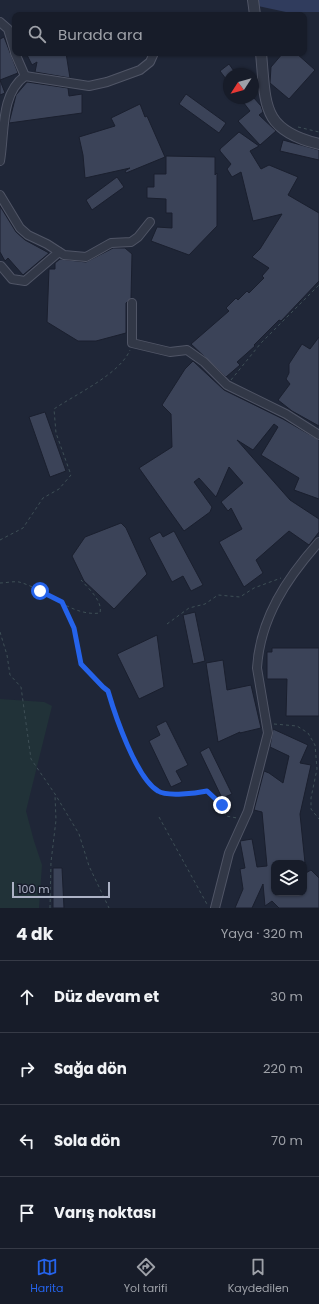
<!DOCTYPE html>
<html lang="tr">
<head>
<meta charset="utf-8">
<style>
  :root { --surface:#171c29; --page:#242935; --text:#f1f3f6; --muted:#9ea1a8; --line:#363a46; --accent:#2563eb }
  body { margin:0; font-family:Poppins,sans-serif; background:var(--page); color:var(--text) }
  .controls { position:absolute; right:12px; bottom:12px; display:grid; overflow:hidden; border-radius:8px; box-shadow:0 1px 3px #0004 }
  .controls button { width:36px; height:36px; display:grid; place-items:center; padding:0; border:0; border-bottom:1px solid var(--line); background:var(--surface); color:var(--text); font:20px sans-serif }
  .compass { position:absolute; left:223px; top:68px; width:36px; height:36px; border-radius:50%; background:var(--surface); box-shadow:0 1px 3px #0004; rotate:234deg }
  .scale { position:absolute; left:12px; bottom:10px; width:98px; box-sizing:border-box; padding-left:4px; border:2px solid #acb2c5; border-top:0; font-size:11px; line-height:14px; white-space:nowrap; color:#acb2c5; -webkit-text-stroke:3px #181d2c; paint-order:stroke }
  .stop { position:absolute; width:12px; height:12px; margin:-9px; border:3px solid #2563eb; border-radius:50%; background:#fff }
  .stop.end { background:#2563eb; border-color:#fff; box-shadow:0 1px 4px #0008 }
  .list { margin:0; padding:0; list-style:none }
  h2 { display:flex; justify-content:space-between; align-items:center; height:52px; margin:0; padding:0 16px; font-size:17px }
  h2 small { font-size:13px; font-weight:400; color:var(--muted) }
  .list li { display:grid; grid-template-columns:26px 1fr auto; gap:12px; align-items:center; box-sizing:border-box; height:72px; padding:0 16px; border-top:1px solid var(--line) }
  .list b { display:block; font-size:15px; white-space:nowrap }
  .list em { font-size:13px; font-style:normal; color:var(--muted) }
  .icon { flex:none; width:22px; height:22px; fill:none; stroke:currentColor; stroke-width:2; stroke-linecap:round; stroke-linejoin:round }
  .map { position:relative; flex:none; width:319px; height:908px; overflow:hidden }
  .search { position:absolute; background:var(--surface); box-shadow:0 1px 3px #0004; left:12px; right:12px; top:12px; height:44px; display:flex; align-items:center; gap:10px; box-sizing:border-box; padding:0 14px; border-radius:8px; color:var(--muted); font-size:15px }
  .sheet { height:340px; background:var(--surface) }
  nav { display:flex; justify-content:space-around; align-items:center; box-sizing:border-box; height:56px; border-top:1px solid var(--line); background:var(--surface); font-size:11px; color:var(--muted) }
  nav a { display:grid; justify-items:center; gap:2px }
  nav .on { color:var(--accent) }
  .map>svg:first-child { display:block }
  .green { fill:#213238 }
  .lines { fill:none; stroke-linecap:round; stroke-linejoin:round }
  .river { stroke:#303c5d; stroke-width:12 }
  .building { fill:#3b4358; stroke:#1a1f2e }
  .minor-casing { stroke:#505566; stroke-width:10 }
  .tertiary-casing { stroke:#505566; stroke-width:12 }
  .path { stroke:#3e4f56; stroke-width:1; stroke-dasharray:3 3; stroke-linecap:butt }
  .minor { stroke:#323847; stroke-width:8 }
  .tertiary { stroke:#323847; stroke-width:10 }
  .route { stroke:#2563eb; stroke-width:5 }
</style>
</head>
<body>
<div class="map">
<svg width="319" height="908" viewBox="0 0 319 908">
  <rect width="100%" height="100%" fill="#1f2637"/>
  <path class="green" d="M 0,699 L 44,702 L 52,706 L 26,811 L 34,841 L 42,865 L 39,908 L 0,908 Z"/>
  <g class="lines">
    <path class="river" d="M 258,0 L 286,6 L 319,6"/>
  </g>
  <g class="building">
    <path d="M 4,37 L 18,73 L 0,80 L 5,93 L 0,95 L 0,39 Z"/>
    <path d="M 26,53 L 66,53 L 70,78 L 35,72 L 37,62 L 32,65 Z"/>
    <path d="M 283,53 L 296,53 L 315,70 L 289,99 L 270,83 L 271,67 Z"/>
    <path d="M 229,64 L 236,74 L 229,74 L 229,83 L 220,71 Z"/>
    <path d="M 27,82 L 68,88 L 69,96 L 82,94 L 82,113 L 9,123 L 16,95 Z"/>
    <path d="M 186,94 L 226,123 L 219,133 L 179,104 Z"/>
    <path d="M 240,98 L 254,98 L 261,106 L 263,112 L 259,115 L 276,131 L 260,145 L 238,121 L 250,111 Z"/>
    <path d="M 140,104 L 145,117 L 147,116 L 165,157 L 126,173 L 125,171 L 130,168 L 85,178 L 83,155 L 79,137 L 115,126 L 111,118 Z"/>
    <path d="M 239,132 L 259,146 L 250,151 L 261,169 L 269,165 L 298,177 L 288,195 L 319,213 L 319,281 L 281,321 L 279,320 L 254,345 L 255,346 L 237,362 L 240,365 L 226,377 L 191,344 L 229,311 L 226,308 L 236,298 L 238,300 L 247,291 L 249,293 L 264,278 L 262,276 L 269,268 L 252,257 L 260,249 L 282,214 L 253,221 L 241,172 L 232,177 L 227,169 L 231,164 L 220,151 L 220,149 Z"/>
    <path d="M 283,140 L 319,150 L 319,160 L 280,151 Z"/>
    <path d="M 166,156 L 215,157 L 215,175 L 217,173 L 217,226 L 189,255 L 151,241 L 157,227 L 172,228 L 172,213 L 166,213 L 166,199 L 147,198 L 147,187 L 154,187 L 154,174 L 166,174 Z"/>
    <path d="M 117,177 L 124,187 L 92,210 L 86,200 Z"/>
    <path d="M 0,206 L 16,232 L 25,240 L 49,253 L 23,275 L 8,258 L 5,261 L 0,252 Z"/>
    <path d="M 113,248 L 125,248 L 132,254 L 131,298 L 126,303 L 126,333 L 96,341 L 78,341 L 47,322 L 49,269 L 55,269 L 55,263 L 60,259 L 86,262 Z"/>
    <path d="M 319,337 L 319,426 L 292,411 L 278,400 L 290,384 L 286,379 L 289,373 L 289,364 L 302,344 L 310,349 Z"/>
    <path d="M 193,361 L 224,390 L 283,419 L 319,440 L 319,499 L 294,490 L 299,478 L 261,455 L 278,427 L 274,424 L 253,450 L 237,440 L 290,500 L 319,519 L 319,532 L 309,545 L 289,531 L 256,560 L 263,573 L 244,587 L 219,542 L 242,529 L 231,508 L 228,511 L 221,502 L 243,483 L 229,467 L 216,497 L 199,478 L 194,482 L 212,507 L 210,512 L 184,531 L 139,468 L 172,447 L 171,414 L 162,405 L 185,369 Z"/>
    <path d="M 45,412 L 66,471 L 50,477 L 29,417 Z"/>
    <path d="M 121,523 L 126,528 L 147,574 L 114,609 L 84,581 L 72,556 L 85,537 Z"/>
    <path d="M 174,531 L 203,585 L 191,591 L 183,576 L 172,582 L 149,538 L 160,532 L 163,537 Z"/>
    <path d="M 195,612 L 205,661 L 193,664 L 183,615 Z"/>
    <path d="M 157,635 L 164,687 L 139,699 L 117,654 Z"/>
    <path d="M 272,648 L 319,648 L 319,716 L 286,716 L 287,679 L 267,679 L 267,652 L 272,652 Z"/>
    <path d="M 223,660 L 227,690 L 251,685 L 261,728 L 240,733 L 240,732 L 218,742 L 206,663 Z"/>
    <path d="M 166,721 L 188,765 L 176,771 L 182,782 L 171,787 L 149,741 L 160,735 L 156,726 Z"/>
    <path d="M 273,729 L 308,745 L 300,763 L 311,765 L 300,814 L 305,863 L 274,863 L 274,893 L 304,893 L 304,874 L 311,870 L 319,878 L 319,908 L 279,908 L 272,901 L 265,906 L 263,884 L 252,908 L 235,908 L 243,889 L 240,869 L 245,868 L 240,841 L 252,839 L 257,867 L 267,866 L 262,812 L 254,810 L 264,771 L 269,773 L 283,783 L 289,756 L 270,747 Z"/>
    <path d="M 209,747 L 232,794 L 222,798 L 200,752 Z"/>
    <path d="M 53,868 L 62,868 L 64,908 L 53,908 Z"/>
  </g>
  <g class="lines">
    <g class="minor-casing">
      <g id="minor">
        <path d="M 0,22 L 8,29 L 15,52"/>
        <path d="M 15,53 L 25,76"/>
        <path d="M 0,161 C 5,133 0,94 25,76 L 89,86 L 107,82 L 140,70 L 150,62 L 154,53"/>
        <path d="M 0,195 L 20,228 L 28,235 L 47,244 L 64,255 L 86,257 L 111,243 L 131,242 L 138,237 L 150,222"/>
        <path d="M 1,266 L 12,279 L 25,281 L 59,252"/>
        <path d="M 132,303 L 132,343 L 170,352 L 187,350 L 204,362 L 227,385 L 286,414 L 319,435"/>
        <path d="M 215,908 L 229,853 L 248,811 L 268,733 L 257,668 C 260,618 287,578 319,542"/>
      </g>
    </g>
    <g class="tertiary-casing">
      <g id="tertiary">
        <path d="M 253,0 L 255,15"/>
        <path d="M 261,53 C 266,105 261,130 319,144"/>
      </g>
    </g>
    <g class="path">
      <path d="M 298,127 L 319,132"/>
      <path d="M 231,380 L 261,343 L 319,285"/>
      <path d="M 0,540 L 23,528 L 43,498 L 59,489 L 71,475 L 56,433 L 54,409 C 76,394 120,374 130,350"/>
      <path d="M 0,583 C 6,583 13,581 19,582 C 46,589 71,617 100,613 C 103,601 88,588 81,580"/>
      <path d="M 62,602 L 74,628 L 81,664 L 103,687 L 108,691 C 115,715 136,778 158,791 C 167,797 197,793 207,791 L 222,805 L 226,816 L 237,818"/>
      <path d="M 167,624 L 189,608 L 205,604 L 218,595 L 240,597 L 254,588 L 281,578"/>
      <path d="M 0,632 L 7,655 L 10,675 L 21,687 L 31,759 L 55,794 L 79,834 L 89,866 L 109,908"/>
      <path d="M 274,724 L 297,726 L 308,733 L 315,745 L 317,769 L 311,798 L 311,809 L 319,819"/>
      <path d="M 159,817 L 208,906"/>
      <path d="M 50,908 L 51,862 L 56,820 L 55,795"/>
    </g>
    <use href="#minor" class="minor"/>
    <use href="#tertiary" class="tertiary"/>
  </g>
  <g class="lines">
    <path class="route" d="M 40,591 L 62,602 L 74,628 L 81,664 L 103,687 L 108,691 C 115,715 136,778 158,791 C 167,797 197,793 207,791 L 222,805"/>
  </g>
</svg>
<div class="controls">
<button><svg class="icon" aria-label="layers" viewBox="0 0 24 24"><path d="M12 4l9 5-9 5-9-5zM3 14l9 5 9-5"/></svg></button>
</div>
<svg class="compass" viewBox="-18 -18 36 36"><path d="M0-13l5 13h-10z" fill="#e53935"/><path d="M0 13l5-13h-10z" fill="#9ea1a8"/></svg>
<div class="scale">100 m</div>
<div class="stop" style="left:40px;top:591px"></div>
<div class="stop end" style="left:222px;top:805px"></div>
<div class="search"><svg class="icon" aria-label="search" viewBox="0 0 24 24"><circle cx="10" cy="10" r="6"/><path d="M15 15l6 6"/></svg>Burada ara</div>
</div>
<section class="sheet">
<h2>4 dk<small>Yaya · 320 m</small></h2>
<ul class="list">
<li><svg class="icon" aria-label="ahead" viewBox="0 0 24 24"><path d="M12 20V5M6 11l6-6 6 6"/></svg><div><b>Düz devam et</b></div><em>30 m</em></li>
<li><svg class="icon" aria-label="right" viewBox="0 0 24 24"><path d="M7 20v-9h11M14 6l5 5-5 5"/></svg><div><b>Sağa dön</b></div><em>220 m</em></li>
<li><svg class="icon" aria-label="left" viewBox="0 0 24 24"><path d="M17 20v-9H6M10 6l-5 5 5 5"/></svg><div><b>Sola dön</b></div><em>70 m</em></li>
<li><svg class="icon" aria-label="arrive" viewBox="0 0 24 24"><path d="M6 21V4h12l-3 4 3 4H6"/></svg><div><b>Varış noktası</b></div></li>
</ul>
</section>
<nav>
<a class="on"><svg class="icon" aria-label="map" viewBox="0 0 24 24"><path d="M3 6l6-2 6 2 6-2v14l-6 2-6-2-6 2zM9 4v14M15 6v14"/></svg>Harita</a>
<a><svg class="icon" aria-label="directions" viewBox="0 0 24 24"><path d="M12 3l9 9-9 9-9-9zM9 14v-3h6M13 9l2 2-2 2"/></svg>Yol tarifi</a>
<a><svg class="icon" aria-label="saved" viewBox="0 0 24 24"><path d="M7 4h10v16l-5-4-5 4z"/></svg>Kaydedilen</a>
</nav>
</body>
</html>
